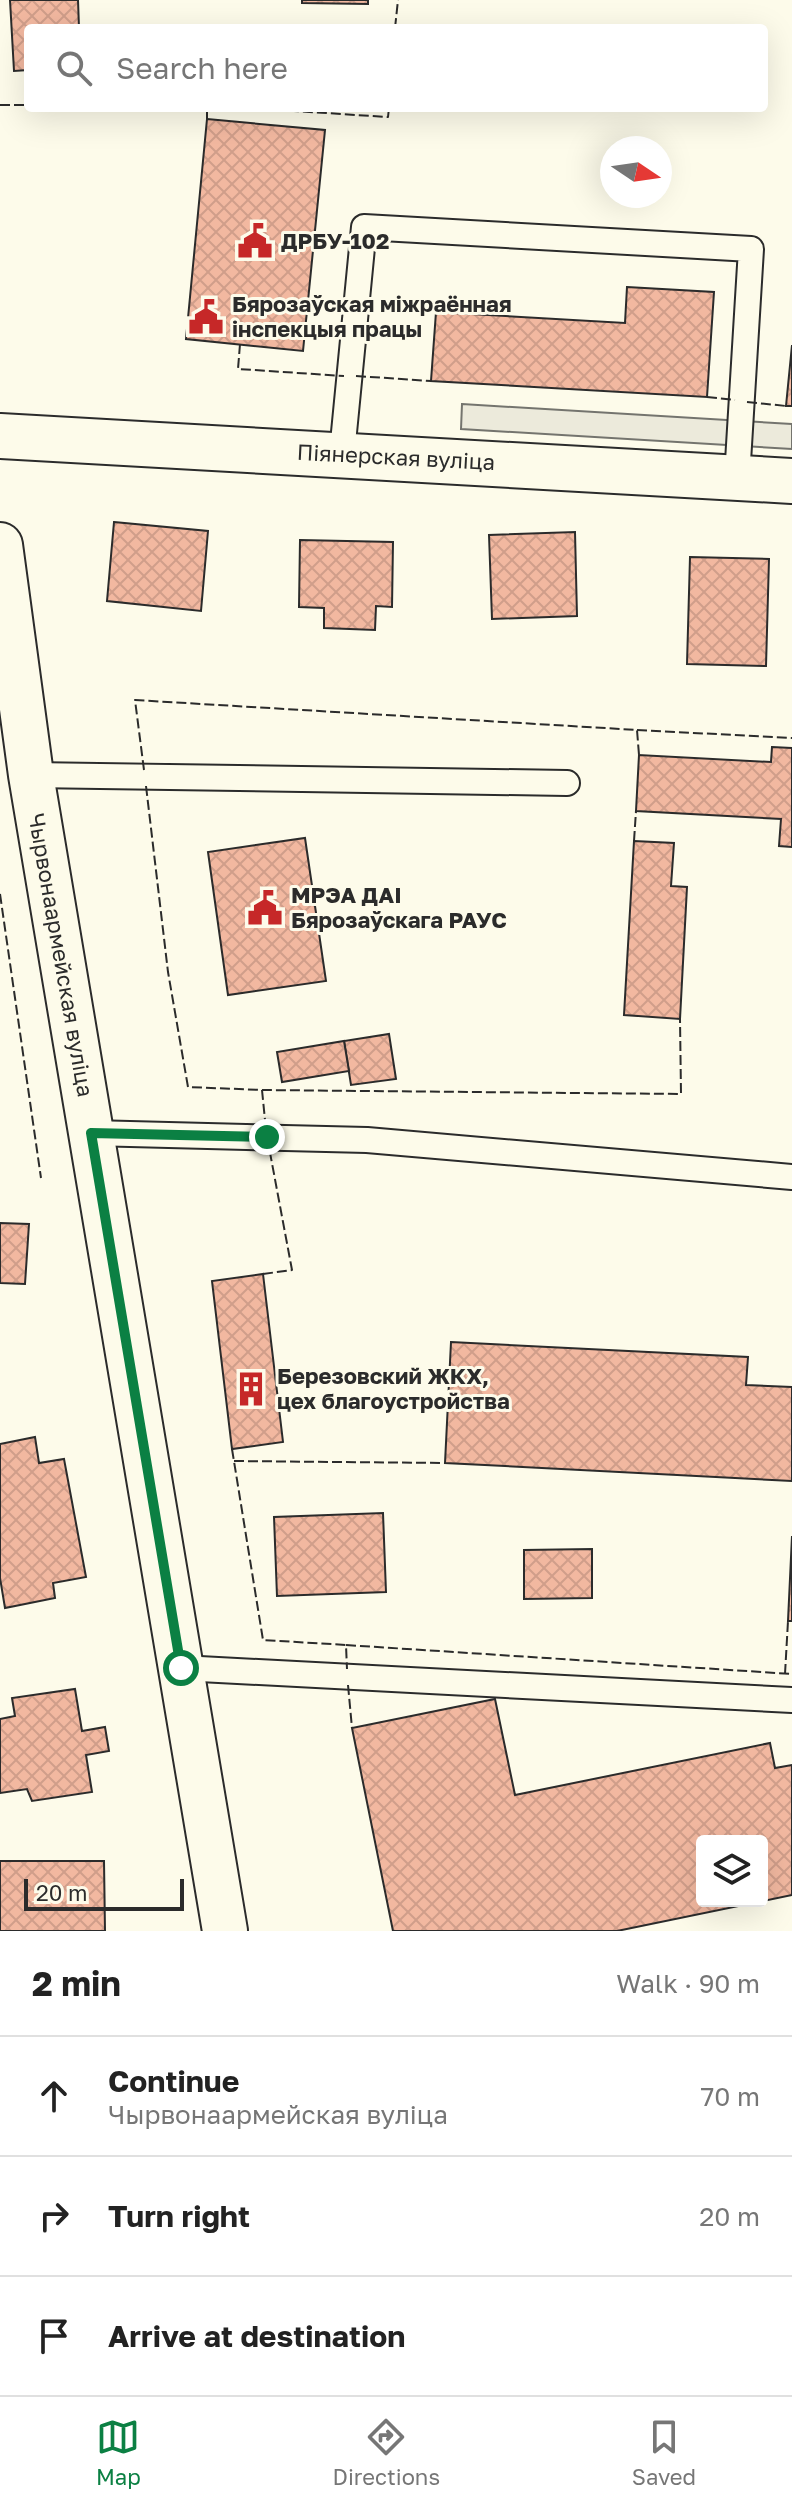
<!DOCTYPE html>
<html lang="en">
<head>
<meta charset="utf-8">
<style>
  :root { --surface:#fff; --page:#f2f2f2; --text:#222; --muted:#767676; --line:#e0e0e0; --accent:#0b8043 }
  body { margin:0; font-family:"Golos Text",sans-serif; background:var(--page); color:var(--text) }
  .controls { position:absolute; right:24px; bottom:24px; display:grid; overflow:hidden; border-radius:8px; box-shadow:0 8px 32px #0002 }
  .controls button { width:72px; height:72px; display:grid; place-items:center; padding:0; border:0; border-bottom:2px solid var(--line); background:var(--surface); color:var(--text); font:40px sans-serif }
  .compass { position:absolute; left:600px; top:136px; width:72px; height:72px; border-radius:50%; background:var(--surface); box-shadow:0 8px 32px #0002; rotate:103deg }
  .scale { position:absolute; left:24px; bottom:20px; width:160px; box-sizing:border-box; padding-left:8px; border:4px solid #2b2b2b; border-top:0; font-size:22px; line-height:28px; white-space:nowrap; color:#2b2b2b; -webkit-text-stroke:6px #fdfbea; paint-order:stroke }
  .stop { position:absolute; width:24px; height:24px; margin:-18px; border:6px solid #0b8043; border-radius:50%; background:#fff }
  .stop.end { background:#0b8043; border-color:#fff; box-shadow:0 2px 8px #0008 }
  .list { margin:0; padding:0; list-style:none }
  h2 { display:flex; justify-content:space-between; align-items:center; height:104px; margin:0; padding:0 32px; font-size:34px }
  h2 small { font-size:26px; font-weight:400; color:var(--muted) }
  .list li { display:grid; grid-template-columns:52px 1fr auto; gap:24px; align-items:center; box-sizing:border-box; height:120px; padding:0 32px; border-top:2px solid var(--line) }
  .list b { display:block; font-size:30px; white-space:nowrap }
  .list p { margin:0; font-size:26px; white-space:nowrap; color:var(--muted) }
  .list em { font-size:26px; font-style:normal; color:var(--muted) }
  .icon { flex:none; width:44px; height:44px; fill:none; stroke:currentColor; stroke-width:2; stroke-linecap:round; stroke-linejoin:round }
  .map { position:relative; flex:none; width:792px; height:1931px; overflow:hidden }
  .search { position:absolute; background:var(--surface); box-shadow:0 8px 32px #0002; left:24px; right:24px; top:24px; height:88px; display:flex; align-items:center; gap:20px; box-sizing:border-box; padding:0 28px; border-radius:8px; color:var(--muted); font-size:30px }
  .sheet { height:464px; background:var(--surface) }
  nav { display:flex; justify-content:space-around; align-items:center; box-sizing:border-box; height:112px; border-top:2px solid var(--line); background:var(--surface); font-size:22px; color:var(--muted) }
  nav a { display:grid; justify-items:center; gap:4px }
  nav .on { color:var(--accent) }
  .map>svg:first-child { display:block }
  .parking { fill:#eceadb; stroke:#74746e; stroke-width:2 }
  .building { fill:url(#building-cross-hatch); stroke:#2b2b2b; stroke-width:2; fill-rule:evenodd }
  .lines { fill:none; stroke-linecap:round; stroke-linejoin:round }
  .lane-casing { stroke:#2b2b2b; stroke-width:28 }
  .street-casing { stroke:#2b2b2b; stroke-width:48 }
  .secondary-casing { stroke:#2b2b2b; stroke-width:48 }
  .lane { stroke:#fdfbea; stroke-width:24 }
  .street { stroke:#fdfbea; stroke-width:44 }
  .secondary { stroke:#fdfbea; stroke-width:44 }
  .fence { stroke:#2b2b2b; stroke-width:2; stroke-dasharray:10 4; stroke-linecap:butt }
  .route { stroke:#0b8043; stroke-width:10 }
  .labels { text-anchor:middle; stroke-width:6; stroke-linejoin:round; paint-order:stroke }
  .poi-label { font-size:22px; font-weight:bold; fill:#2b2b2b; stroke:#fdfbea; text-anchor:start }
  .street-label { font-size:22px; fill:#2b2b2b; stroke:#fdfbea }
</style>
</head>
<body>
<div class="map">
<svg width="792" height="1931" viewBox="0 0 792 1931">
  <defs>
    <pattern id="building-cross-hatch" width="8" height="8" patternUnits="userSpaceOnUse" patternTransform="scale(2)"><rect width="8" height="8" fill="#f2b8a0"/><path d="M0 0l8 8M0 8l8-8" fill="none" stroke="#d09e8a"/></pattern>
  </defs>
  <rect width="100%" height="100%" fill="#fdfbea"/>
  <path class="parking" d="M 462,404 L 792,424 L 792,449 L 461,429 Z"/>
  <g class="building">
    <path d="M 10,0 L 78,0 L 79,28 L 28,28 L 28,70 L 14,71 Z"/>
    <path d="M 302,0 L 368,0 L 368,4 L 302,3 Z"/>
    <path d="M 207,119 L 325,130 L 303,351 L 186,339 Z"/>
    <path d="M 627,287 L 714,292 L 707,397 L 431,381 L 436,312 L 625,323 Z"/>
    <path d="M 792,345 L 792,406 L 786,406 Z"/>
    <path d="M 114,522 L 208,531 L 201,611 L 107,601 Z"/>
    <path d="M 575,532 L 577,616 L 492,619 L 489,535 Z"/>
    <path d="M 300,540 L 393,542 L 392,607 L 376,606 L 375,630 L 324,628 L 324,608 L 299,607 Z"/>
    <path d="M 690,557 L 769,559 L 766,666 L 687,664 Z"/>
    <path d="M 772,747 L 792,748 L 792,847 L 779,846 L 781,819 L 636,811 L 639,755 L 771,762 Z"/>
    <path d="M 305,838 L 326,981 L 228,995 L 208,852 Z"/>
    <path d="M 634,841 L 674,843 L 671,886 L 687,887 L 680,1019 L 624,1015 Z"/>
    <path d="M 389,1034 L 396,1079 L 351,1085 L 344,1041 Z"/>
    <path d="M 344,1041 L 349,1071 L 282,1082 L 277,1052 Z"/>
    <path d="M 0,1223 L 29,1224 L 25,1284 L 0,1283 Z"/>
    <path d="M 263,1274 L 283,1442 L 232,1449 L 212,1281 Z"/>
    <path d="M 451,1342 L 748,1357 L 746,1385 L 792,1387 L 792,1481 L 445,1463 Z"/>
    <path d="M 35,1437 L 39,1463 L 64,1459 L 86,1577 L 53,1583 L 55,1598 L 5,1608 L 0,1578 L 0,1444 Z"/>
    <path d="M 383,1513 L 386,1592 L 277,1596 L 274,1517 Z"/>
    <path d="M 792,1536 L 792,1621 L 788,1621 Z"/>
    <path d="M 592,1549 L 592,1598 L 524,1599 L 524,1550 Z"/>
    <path d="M 75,1689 L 82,1731 L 105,1727 L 109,1751 L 86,1755 L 92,1792 L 32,1801 L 27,1789 L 0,1793 L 0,1719 L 15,1716 L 12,1698 Z"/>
    <path d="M 495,1699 L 515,1795 L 770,1743 L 775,1768 L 792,1765 L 792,1895 L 617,1931 L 393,1931 L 352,1728 ZM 702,1841 L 762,1841 L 762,1901 L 702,1901 Z"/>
    <path d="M 0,1861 L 104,1861 L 105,1931 L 0,1931 Z"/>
  </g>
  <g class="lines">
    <g class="lane-casing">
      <g id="lane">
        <path d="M 342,453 L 364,227 L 751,249 L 737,478"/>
        <path d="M 31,775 L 567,783"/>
        <path d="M 91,1133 L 367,1140 L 792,1177"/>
        <path d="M 181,1668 L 792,1700"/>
      </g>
    </g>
    <g class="street-casing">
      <path id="street" d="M 0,436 L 792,481"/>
    </g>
    <g class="secondary-casing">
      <path id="secondary" d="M 0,545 L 31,775 L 225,1931"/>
    </g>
    <use href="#lane" class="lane"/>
    <use href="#street" class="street"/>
    <use href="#secondary" class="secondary"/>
    <g class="fence">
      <path d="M 395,28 L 398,0"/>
      <path d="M 0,105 L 28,105"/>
      <path d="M 247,108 L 388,117 L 389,108"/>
      <path d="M 207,119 L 207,108"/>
      <path d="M 240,344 L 238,369 L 344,376"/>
      <path d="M 356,376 L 431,381"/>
      <path d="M 707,397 L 735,400"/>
      <path d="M 747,402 L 786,406"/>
      <path d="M 637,730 L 792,738"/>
      <path d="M 144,770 L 135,700 L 637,730 L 639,755"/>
      <path d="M 146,786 L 168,972 L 188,1087 L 262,1090 L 681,1094 L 680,1019"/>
      <path d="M 634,841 L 636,811"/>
      <path d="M 0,894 L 41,1178"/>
      <path d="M 262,1090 L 266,1130"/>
      <path d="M 263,1274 L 292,1270 L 268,1142"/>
      <path d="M 232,1449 L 263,1640 L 346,1645 L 347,1669"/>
      <path d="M 234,1461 L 445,1463"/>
      <path d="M 346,1645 L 792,1674"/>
      <path d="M 785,1674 L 788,1621"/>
      <path d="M 348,1685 L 352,1728"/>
    </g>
  </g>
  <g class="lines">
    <path class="route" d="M 181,1668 L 91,1133 L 267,1137"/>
  </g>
  <defs>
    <g id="civic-bare" transform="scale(2.76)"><path d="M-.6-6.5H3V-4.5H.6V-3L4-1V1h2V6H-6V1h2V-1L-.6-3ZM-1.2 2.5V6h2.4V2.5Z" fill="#c62828" stroke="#fdfbea" stroke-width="2.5" paint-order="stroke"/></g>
    <g id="building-bare" transform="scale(2.76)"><path d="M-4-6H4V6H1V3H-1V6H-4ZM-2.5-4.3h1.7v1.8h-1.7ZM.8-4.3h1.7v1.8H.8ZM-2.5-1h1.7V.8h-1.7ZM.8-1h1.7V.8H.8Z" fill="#c62828" stroke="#fdfbea" stroke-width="2.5" paint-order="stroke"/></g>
  </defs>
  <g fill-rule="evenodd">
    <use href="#civic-bare" x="255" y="241"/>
    <use href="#civic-bare" x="206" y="317"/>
    <use href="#civic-bare" x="265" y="908"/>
    <use href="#building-bare" x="251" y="1389"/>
  </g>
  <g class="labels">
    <g class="poi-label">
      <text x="281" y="249">ДРБУ-102</text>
      <text x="232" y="312">Бярозаўская міжраённая<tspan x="232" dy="25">інспекцыя працы</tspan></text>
      <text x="291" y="903">МРЭА ДАІ<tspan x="291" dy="25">Бярозаўскага РАУС</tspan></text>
      <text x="277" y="1384">Березовский ЖКХ,<tspan x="277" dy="25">цех благоустройства</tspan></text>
    </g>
    <g class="street-label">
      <text transform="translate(396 457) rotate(3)" y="8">Піянерская вуліца</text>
      <text transform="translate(61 955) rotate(80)" y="8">Чырвонаармейская вуліца</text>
    </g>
  </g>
</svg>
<div class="controls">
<button><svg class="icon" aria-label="layers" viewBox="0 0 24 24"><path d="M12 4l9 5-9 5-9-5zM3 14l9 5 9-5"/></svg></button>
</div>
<svg class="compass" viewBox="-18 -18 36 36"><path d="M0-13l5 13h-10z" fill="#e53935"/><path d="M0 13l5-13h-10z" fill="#767676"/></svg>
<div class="scale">20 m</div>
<div class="stop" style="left:181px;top:1668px"></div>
<div class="stop end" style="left:267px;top:1137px"></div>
<div class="search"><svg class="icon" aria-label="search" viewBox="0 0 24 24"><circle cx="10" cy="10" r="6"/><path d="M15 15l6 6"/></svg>Search here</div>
</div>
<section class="sheet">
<h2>2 min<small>Walk · 90 m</small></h2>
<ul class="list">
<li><svg class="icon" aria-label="ahead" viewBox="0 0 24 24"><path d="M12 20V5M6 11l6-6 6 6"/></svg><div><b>Continue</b><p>Чырвонаармейская вуліца</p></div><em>70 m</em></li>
<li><svg class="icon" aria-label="right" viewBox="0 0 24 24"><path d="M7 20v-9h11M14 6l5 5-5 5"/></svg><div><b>Turn right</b></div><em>20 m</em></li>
<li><svg class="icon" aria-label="arrive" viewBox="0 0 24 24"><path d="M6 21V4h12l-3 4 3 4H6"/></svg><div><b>Arrive at destination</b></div></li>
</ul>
</section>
<nav>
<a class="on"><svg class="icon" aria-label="map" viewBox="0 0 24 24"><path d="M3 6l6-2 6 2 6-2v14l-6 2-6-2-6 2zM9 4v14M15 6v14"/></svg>Map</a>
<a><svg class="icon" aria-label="directions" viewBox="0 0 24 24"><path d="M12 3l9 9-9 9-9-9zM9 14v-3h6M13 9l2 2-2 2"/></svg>Directions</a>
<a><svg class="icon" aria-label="saved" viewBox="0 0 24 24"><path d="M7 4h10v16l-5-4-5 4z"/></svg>Saved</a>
</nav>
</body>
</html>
